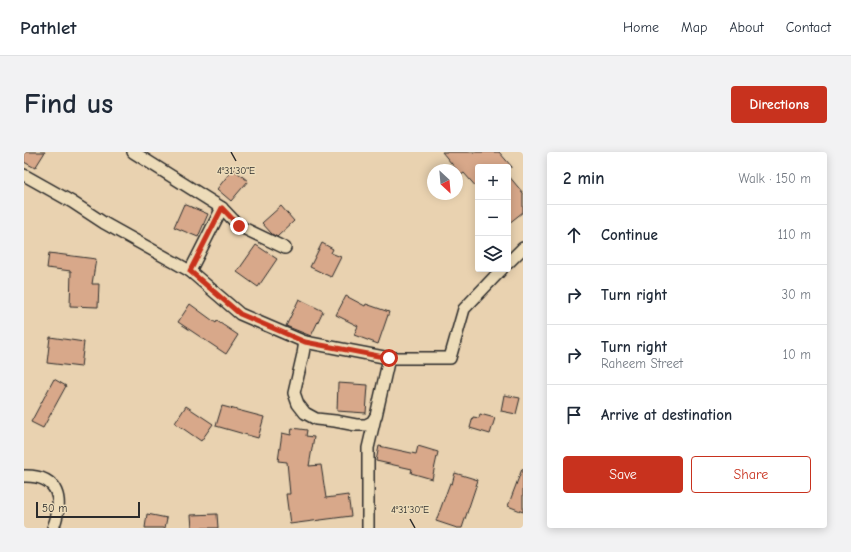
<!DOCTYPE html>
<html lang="en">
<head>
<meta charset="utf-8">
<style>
  :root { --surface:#fff; --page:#f2f2f3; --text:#1f2937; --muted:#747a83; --line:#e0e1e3; --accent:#c8321e }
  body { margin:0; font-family:"Comic Neue",sans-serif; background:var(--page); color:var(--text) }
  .controls { position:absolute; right:12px; top:12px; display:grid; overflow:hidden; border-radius:4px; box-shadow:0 2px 10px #0003 }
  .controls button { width:36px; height:36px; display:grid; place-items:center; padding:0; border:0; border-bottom:1px solid var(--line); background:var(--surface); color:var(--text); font:20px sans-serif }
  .compass { position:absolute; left:403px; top:12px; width:36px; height:36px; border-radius:50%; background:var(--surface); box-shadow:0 2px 10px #0003; rotate:154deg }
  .scale { position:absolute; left:12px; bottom:10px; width:104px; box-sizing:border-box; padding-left:4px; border:2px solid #2b2b2b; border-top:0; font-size:11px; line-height:14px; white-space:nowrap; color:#2b2b2b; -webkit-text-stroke:3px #eddcb9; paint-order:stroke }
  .stop { position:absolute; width:12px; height:12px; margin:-9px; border:3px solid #c8321e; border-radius:50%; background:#fff }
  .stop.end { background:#c8321e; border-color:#fff; box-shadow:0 1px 4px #0008 }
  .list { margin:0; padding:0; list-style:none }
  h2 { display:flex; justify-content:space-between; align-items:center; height:52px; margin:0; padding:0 16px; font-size:17px }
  h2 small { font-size:13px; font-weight:400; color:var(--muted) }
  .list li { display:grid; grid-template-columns:26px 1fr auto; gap:12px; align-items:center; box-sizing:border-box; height:60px; padding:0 16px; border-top:1px solid var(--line) }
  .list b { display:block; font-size:15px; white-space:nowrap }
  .list p { margin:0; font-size:13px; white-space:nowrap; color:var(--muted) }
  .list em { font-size:13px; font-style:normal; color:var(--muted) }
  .actions { display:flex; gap:8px; padding:12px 16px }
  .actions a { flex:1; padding:9px 0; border:1px solid var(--accent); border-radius:4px; text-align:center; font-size:14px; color:var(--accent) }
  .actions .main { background:var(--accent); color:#fff }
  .icon { flex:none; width:22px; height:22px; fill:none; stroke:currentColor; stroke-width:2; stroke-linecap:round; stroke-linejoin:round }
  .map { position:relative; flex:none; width:499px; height:376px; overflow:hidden; border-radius:4px }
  header { display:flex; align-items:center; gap:24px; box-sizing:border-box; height:56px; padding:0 20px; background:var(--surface); border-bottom:1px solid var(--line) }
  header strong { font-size:19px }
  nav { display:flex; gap:22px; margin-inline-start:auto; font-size:14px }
  .intro { display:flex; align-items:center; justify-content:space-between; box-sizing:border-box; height:96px; padding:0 24px }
  h1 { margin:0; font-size:28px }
  .button { padding:10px 18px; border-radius:4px; background:var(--accent); color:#fff; font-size:14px; font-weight:700 }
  main { display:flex; gap:24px; padding:0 24px }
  aside { flex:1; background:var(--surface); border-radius:4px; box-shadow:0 2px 10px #0003 }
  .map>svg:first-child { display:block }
  .building { fill:#d8a88a; stroke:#2b2b2b }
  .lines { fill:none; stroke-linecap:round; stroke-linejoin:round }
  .minor-casing { stroke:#2b2b2b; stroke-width:14 }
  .minor { stroke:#eddcb9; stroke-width:11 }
  .route { stroke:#c8321e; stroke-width:5 }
  .ticks { fill:none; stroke:#2b2b2b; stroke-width:1.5 }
  .ticks-label { font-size:10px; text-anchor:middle; fill:#2b2b2b; stroke:#eddcb9; stroke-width:3; stroke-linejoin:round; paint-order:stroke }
</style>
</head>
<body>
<header>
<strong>Pathlet</strong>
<nav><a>Home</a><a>Map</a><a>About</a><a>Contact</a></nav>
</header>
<div class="intro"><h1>Find us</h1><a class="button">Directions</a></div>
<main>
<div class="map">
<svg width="499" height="376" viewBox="0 0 499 376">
  <rect width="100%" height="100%" fill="#e9d2b0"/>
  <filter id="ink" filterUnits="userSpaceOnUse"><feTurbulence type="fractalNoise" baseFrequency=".025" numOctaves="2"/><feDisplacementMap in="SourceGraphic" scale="8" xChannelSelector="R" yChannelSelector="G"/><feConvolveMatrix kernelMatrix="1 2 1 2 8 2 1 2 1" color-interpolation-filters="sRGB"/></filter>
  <g filter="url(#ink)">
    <g class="building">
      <path d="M 0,0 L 21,0 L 11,16 L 0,10 Z"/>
      <path d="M 418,0 L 475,0 L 488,15 L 454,15 L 454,37 L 440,21 L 437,23 Z"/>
      <path d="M 209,17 L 224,29 L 207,49 L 193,37 Z"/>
      <path d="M 484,23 L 499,41 L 499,60 L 484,72 Z"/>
      <path d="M 160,52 L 184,62 L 174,85 L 150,75 Z"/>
      <path d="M 257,54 L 270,69 L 253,85 L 248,82 L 238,71 Z"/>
      <path d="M 298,91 L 309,97 L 307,101 L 317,105 L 307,125 L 286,115 Z"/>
      <path d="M 232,93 L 253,107 L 234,135 L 213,120 Z"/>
      <path d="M 25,101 L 72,107 L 68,132 L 75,132 L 74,155 L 46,154 L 47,119 L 23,116 Z"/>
      <path d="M 322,144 L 341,154 L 342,152 L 365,160 L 354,192 L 330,183 L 334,174 L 312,163 Z"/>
      <path d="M 275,147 L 299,159 L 287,184 L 262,174 Z"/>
      <path d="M 166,152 L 192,171 L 193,169 L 214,183 L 202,202 L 154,170 Z"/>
      <path d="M 26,185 L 60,190 L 57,215 L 23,211 Z"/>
      <path d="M 30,227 L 42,234 L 19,276 L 7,270 Z"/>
      <path d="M 314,231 L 344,233 L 342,261 L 313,259 Z"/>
      <path d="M 480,243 L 496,246 L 492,262 L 477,259 Z"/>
      <path d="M 162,254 L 189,272 L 177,289 L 151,271 Z"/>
      <path d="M 198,254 L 240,265 L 234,286 L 192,274 Z"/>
      <path d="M 456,262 L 471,266 L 466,282 L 446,276 L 449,265 L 455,266 Z"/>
      <path d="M 268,276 L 283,278 L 282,284 L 290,285 L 285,314 L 297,313 L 302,346 L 324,343 L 327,364 L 266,372 L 262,342 L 266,342 L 263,310 L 254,309 L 258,281 L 267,283 Z"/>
      <path d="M 355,294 L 392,302 L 394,294 L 414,300 L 408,327 L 387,321 L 388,317 L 352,309 Z"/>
      <path d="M 498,317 L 499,318 L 499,360 L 484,354 Z"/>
      <path d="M 431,321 L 454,328 L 438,376 L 433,376 L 412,369 L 426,331 L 428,332 Z"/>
      <path d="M 123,362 L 143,366 L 141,376 L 121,376 Z"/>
      <path d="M 193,362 L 194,376 L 168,376 L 167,363 Z"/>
    </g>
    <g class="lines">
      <g class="minor-casing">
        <g id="minor">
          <path d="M 109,0 L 198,56 L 215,74 L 261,96"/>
          <path d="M 0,23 L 48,50 L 80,71 L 166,119 L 216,162 L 281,190 L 279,202 L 270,241 L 274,252 L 281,261 L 292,267 L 311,269 L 332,273 L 342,273 L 348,270 L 352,264 L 365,206"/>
          <path d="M 484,111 L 499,96"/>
          <path d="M 166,119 L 198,56"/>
          <path d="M 281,190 L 365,206 L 426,206 L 440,157 L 478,117"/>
          <path d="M 0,324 C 35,323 40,348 29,376"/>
          <path d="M 344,376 L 344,296 L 351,266"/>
        </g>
      </g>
      <use href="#minor" class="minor"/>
    </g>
  </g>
  <g class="lines" filter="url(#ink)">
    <path class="route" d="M 215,74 L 198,56 L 166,119 L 216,162 L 281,190 L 365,206"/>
  </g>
  <path class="ticks" d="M 207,0 L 212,9M 386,367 L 391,376"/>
  <g class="ticks-label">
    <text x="212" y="22">4°31'30"E</text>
    <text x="386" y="361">4°31'30"E</text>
  </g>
</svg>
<div class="controls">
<button>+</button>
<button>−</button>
<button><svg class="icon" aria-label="layers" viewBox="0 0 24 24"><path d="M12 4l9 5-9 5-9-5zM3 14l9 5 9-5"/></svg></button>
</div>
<svg class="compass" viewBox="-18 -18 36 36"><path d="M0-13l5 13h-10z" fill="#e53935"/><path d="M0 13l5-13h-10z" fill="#747a83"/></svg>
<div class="scale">50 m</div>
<div class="stop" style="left:365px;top:206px"></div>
<div class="stop end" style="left:215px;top:74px"></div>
</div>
<aside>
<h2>2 min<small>Walk · 150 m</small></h2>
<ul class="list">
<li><svg class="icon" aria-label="ahead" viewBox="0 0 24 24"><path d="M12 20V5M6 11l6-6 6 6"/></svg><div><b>Continue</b></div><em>110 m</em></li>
<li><svg class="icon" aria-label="right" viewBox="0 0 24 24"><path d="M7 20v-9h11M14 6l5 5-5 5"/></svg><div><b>Turn right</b></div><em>30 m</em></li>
<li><svg class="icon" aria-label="right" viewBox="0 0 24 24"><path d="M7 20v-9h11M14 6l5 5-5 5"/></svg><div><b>Turn right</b><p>Raheem Street</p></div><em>10 m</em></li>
<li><svg class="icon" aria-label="arrive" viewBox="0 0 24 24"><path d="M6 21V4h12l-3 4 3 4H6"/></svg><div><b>Arrive at destination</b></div></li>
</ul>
<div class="actions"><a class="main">Save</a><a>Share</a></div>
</aside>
</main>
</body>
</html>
